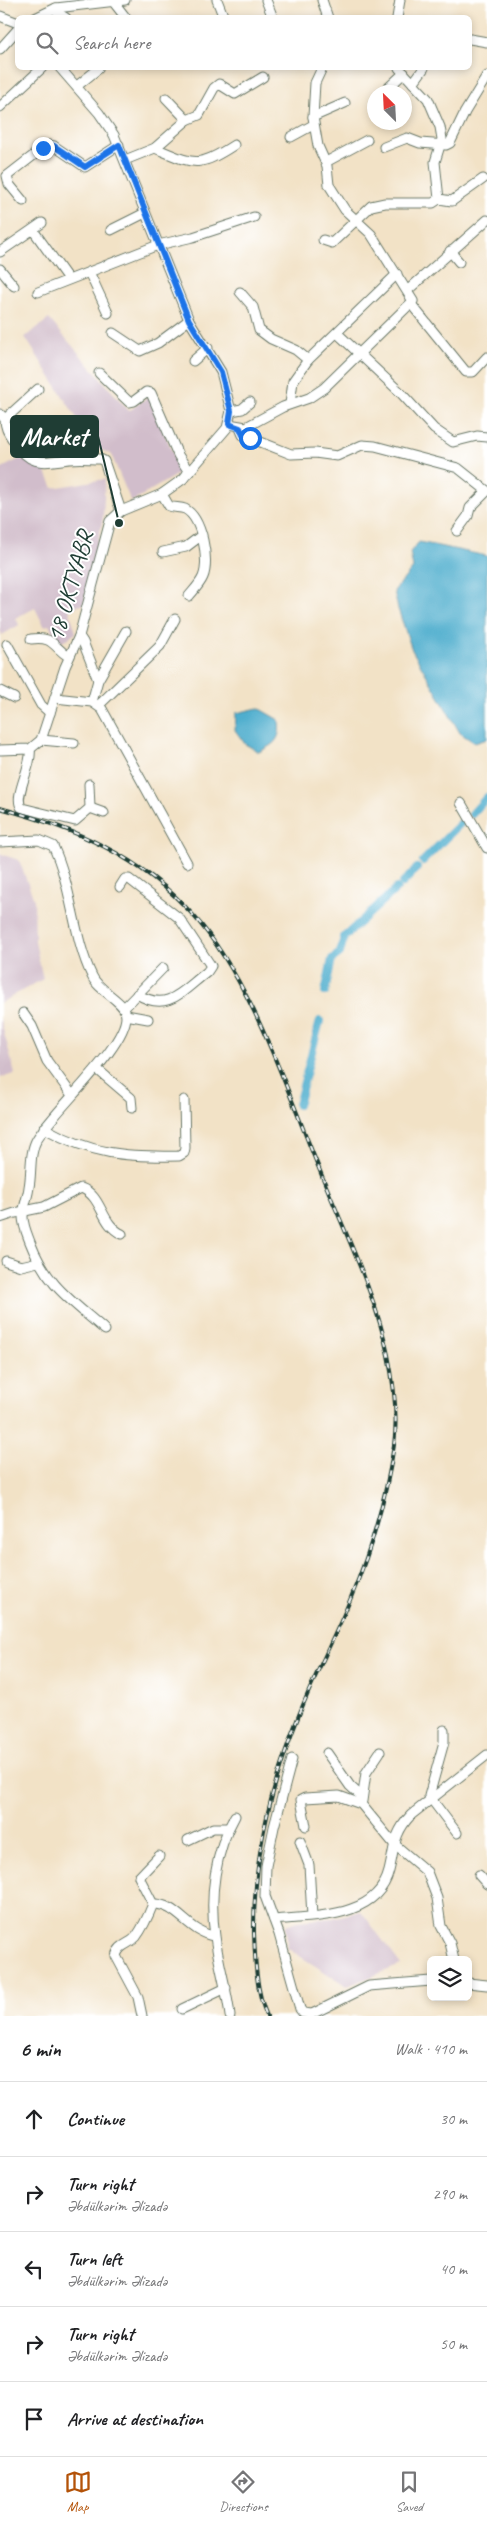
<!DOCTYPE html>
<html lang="en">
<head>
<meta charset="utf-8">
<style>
  :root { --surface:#fff; --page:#f6f6f6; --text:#202124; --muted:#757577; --line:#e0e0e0; --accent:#b45309 }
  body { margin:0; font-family:Caveat,sans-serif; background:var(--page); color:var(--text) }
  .controls { position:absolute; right:15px; bottom:15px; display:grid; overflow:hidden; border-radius:8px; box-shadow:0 2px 8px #0003 }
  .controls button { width:45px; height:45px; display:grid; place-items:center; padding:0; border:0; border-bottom:1px solid var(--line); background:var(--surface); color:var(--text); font:25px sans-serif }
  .compass { position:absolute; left:367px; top:85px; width:45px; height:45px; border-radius:50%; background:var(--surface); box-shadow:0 2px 8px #0003; rotate:336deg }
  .stop { position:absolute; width:15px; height:15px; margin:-11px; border:4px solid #1a73e8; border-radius:50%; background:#fff }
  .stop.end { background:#1a73e8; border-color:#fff; box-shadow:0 1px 5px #0008 }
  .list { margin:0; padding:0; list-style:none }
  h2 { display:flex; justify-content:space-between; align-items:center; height:65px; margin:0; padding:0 20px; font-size:21px }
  h2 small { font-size:16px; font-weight:400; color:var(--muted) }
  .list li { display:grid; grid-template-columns:32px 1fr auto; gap:15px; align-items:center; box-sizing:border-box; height:75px; padding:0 20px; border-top:1px solid var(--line) }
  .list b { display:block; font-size:19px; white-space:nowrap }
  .list p { margin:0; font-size:16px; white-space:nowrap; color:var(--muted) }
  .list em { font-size:16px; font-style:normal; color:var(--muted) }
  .icon { flex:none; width:28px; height:28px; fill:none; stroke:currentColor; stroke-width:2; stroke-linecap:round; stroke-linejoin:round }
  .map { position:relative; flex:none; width:487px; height:2016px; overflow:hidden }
  .search { position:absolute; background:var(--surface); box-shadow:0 2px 8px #0003; left:15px; right:15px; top:15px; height:55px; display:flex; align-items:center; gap:12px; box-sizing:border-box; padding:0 18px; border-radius:8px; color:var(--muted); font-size:19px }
  .sheet { height:440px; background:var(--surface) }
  nav { display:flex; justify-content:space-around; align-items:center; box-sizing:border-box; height:70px; border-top:1px solid var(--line); background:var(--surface); font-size:14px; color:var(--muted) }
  nav a { display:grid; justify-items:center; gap:2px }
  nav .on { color:var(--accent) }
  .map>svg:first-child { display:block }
  .industrial { fill:#d1bdcb }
  .water { fill:#4faece; stroke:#377681 }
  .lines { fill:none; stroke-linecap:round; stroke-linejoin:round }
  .canal { stroke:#4faece; stroke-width:8 }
  .minor-casing { stroke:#697767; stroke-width:11 }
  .minor { stroke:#fff; stroke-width:9 }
  .rail-casing { stroke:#1f3d34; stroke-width:4 }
  .rail { stroke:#fff; stroke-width:2; stroke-dasharray:5.5; stroke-linecap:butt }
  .route { stroke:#1a73e8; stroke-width:6 }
  .labels { text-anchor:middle; stroke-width:4; stroke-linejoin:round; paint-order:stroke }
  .street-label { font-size:25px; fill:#1f3d34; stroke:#fff }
  .leader { fill:none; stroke:#1f3d34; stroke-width:2 }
  .callout-dot { fill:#1f3d34; stroke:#fff; stroke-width:2 }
  .callout { fill:#1f3d34; stroke:#1f3d34; stroke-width:2 }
  .callout-label { font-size:26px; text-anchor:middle; font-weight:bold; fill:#fff }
</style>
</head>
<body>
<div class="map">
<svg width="487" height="2016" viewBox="0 0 487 2016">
  <rect width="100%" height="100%" fill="#fff"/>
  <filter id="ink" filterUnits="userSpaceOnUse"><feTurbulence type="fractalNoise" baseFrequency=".02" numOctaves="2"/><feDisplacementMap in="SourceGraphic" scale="10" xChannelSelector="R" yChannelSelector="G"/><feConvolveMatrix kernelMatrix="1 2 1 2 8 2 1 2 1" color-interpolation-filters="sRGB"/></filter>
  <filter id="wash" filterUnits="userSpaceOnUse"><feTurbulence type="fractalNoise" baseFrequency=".0096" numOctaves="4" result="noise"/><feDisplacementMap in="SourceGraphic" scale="20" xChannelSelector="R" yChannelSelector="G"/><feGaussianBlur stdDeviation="1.12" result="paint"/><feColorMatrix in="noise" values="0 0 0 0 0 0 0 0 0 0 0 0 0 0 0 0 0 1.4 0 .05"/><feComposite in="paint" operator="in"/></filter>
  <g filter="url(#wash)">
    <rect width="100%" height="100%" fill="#f2e2c6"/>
    <g class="industrial">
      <path d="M 49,319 L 129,411 L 149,396 L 181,472 L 131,502 L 111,454 L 96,448 L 25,337 Z"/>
      <path d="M 23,457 L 45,470 L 53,488 L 105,479 L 103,518 L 84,604 L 69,609 L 76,633 L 59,644 L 49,625 L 44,626 L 35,608 L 16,618 L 19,625 L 2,635 L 0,630 L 0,469 Z"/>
      <path d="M 0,854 L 19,860 L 34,900 L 35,942 L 43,979 L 0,1003 Z"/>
      <path d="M 0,1018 L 15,1074 L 0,1078 Z"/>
      <path d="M 361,1911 L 401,1965 L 347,1986 L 287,1948 L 286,1925 L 298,1921 L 333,1918 Z"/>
    </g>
    <g class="water">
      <path d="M 419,542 L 487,556 L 487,739 L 475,743 L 460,733 L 412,650 L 398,609 L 394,591 L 413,568 L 410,552 Z"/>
      <path d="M 258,708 L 279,720 C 281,740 276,743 259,752 L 245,744 L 235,730 L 236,713 Z"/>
    </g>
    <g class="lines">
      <g class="canal">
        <path d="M 472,814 L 487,797"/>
        <path d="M 423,861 L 464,820"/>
        <path d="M 403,883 L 417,868"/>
        <path d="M 325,992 L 332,959 L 340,953 L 344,937 L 397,888"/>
        <path d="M 298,1105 L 320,1021"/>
      </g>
    </g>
  </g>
  <g filter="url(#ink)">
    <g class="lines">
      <g class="minor-casing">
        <g id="minor">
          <path d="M 112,0 L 126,18"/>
          <path d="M 217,0 L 224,18"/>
          <path d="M 266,0 L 273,18"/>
          <path d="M 322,0 L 328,18"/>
          <path d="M 56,8 L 58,13 L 66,18"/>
          <path d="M 0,16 L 18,23"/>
          <path d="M 35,18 L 56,8 L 125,0"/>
          <path d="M 397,18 L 400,0"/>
          <path d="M 470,39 L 487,42"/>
          <path d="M 0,49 L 18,29"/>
          <path d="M 413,83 L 424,68"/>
          <path d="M 77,86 L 98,69"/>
          <path d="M 388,88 L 404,73"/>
          <path d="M 166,98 L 187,120"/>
          <path d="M 0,107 L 42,68"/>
          <path d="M 313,117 L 345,103"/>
          <path d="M 291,137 L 313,125"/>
          <path d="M 384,147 L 407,138 L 420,143 L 446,145 L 450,143 L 465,112 L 487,76"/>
          <path d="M 155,148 C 194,164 197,169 234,145"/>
          <path d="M 125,160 L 155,148 L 187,120 L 199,115 L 214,88 L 219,84 L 235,94 L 263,77"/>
          <path d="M 326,162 L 367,140"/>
          <path d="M 439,199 L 452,201 L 483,179"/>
          <path d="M 23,201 L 9,184 L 7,176 L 43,148 L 49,145 L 54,146 L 85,167 L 119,145"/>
          <path d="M 33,230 L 68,279"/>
          <path d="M 111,230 L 145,213"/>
          <path d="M 323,240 L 332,243 L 371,206 L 385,203 L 433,203 L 439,199 L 435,162 L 442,139 L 440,127 L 428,99 L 399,68"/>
          <path d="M 450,251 L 459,262"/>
          <path d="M 0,252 L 42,223"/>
          <path d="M 0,269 L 14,286"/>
          <path d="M 89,272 L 108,313"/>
          <path d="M 408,290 L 487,220"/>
          <path d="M 38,292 L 158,245 L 193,237 L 254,217"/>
          <path d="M 240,292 L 253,307 L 259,330 L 271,339 L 296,350 L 308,360"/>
          <path d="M 411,304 L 466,372 L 473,372 L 487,357"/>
          <path d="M 113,333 L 140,351 L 158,343 L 189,320"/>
          <path d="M 337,333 L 400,392 L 434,429 L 453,442 L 477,436 L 487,437"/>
          <path d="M 193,361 L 208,348"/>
          <path d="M 99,373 L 129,402 L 134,401 L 146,392 L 151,393 L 178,455 L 189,472"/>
          <path d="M 290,404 L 293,381 L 308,360 L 397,274"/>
          <path d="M 231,411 L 242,409 L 250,402"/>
          <path d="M 0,414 L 5,419 C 5,428 8,432 13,440 C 30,466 41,463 69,459 C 79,458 90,459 100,459 L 104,461 L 121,511"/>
          <path d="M 5,419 L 38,389"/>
          <path d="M 229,424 L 246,427 L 283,407 L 309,398 L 324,388 L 413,301 L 371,234 L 345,210 L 329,185 L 327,166 L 318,146 L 313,117 L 315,83 L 322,68"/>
          <path d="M 240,428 L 243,435 L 291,454 L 315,453 L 337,456 L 362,445 L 375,446 L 458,468 L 487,491"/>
          <path d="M 162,494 L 169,506 C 174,508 180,507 185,509 C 202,518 210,561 203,577 C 200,584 194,590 189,596"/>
          <path d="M 457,531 L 468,516 L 470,508 L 487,491"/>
          <path d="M 163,552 L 186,547 L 202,535"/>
          <path d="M 79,636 L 83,642 L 98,680"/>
          <path d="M 31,639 C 54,636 52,646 69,657"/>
          <path d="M 7,644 L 41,705 L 50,713"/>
          <path d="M 0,691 L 14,698"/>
          <path d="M 55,698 L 92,702 L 102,709 L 187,863"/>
          <path d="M 92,702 L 98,680 L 126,631"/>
          <path d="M 99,705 L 160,646 L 175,619"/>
          <path d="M 41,740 L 74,743"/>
          <path d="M 30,749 C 33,766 12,797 22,808 L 75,821 L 90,808 L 89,784"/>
          <path d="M 0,750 L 30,749 L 41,740 L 65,667 L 79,636 L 110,521 L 121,511 L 162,494 L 183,479 L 227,428 L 231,411 L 221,372 L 189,320 L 114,135 L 99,113 L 60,68"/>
          <path d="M 461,803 L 487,848"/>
          <path d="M 90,808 L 104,813"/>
          <path d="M 0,842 L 39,840 L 53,846 C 72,886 73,937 92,976 C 98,991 125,1001 126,1015 C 128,1045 54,1110 37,1139 C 29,1153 32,1172 29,1187 C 28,1197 23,1207 23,1217 C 23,1225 27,1234 30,1242 C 47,1286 71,1300 105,1330"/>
          <path d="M 120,887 L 125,879 L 129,879 L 179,918 L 211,966 L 207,972 C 182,991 168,1013 137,994"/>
          <path d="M 124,1008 L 163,968"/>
          <path d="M 23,1013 L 32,1026 L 47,1061 L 72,1095"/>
          <path d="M 126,1015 L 148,1019"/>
          <path d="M 97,1069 L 131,1098 L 132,1108"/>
          <path d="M 44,1128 C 93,1155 126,1157 179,1156 L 184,1153 L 185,1148 L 184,1100"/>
          <path d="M 0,1218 L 15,1213 L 44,1207 L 81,1188 C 103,1196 100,1224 122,1234"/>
          <path d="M 6,1261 L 21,1266 L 38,1262"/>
          <path d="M 444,1730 L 444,1742 L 429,1796 L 457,1833"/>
          <path d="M 327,1753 L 350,1786 L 362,1797"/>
          <path d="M 292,1759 L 274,1827 L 266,1866 L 265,1896 L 279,1934 L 300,2009 L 303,2013 L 312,2014 L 369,1986 L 431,1981"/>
          <path d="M 362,1801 L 366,1773 L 380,1752"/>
          <path d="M 306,1826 L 301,1800 L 305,1798 L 339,1796 L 361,1804 L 394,1844 L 427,1872 L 437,1898 L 441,1926 L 450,1943 L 454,1960"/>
          <path d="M 188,1840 L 213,1828 L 228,1828"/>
          <path d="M 300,1841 L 309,1865 L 312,1916"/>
          <path d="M 479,1875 L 487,1884"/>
          <path d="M 153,1904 C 177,1903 188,1932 214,1936"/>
          <path d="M 274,1920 C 313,1916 377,1919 389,1871 C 395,1847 393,1834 411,1815 L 487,1755"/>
          <path d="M 468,1983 L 487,1985"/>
          <path d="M 182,2009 L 226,1988"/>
          <path d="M 142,2016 L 138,1997 L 116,1956 C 119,1944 129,1945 136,1937 C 142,1929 149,1914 153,1904 L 139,1877 L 159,1856"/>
          <path d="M 230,2016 C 227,1989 218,1963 215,1936 C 209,1897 215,1851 235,1816"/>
        </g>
      </g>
      <use href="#minor" class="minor"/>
      <g class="rail-casing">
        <path id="rail" d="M 0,808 C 74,828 141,856 193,915 C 252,981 286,1089 320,1171 C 344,1231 375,1292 388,1355 C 394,1384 398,1416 394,1445 C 386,1499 371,1550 350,1600 C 334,1639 314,1676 299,1715 C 271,1785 253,1858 254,1933 C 255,1959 256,1992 267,2016"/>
      </g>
      <use href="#rail" class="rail"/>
    </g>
  </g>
  <g class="lines" filter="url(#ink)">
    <path class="route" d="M 43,148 L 49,145 L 54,146 L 85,167 L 119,145 L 189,320 L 221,372 L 231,411 L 229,424 L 240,428 L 243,435 L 250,438"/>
  </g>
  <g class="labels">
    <g class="street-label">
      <text transform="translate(69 586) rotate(-74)" y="9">18 OKTYABR</text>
    </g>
  </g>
  <path class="leader" d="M119 523L98 436"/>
  <circle class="callout-dot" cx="119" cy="523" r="5"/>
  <rect class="callout" x="11" y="416" width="87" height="41" rx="5"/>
  <g class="callout-label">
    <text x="54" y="445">Market</text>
  </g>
</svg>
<div class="controls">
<button><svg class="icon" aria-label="layers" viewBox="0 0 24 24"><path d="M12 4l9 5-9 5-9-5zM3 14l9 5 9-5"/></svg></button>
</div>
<svg class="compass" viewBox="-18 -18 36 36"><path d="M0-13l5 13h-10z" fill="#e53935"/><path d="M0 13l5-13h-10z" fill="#757577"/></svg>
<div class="stop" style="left:250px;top:438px"></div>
<div class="stop end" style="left:43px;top:148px"></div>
<div class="search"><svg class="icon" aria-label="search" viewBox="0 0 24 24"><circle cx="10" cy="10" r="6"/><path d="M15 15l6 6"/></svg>Search here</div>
</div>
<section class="sheet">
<h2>6 min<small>Walk · 410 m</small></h2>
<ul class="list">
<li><svg class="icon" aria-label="ahead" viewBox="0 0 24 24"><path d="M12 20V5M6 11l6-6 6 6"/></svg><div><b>Continue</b></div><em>30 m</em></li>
<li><svg class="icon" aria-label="right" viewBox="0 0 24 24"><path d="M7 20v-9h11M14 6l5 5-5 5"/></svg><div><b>Turn right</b><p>Əbdülkərim Əlizadə</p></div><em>290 m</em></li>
<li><svg class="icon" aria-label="left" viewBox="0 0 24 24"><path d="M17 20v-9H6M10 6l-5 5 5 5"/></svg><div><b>Turn left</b><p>Əbdülkərim Əlizadə</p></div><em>40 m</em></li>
<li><svg class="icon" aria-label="right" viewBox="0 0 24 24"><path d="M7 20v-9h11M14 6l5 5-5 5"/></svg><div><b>Turn right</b><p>Əbdülkərim Əlizadə</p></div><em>50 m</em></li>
<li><svg class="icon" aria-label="arrive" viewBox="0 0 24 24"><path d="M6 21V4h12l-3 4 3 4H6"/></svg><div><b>Arrive at destination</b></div></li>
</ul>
</section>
<nav>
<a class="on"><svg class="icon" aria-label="map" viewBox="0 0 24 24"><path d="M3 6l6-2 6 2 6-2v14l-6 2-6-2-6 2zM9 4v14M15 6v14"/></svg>Map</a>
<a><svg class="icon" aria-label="directions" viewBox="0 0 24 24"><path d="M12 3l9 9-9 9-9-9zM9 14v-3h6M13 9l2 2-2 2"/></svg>Directions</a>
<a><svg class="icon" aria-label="saved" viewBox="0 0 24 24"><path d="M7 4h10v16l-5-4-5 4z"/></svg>Saved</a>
</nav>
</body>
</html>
